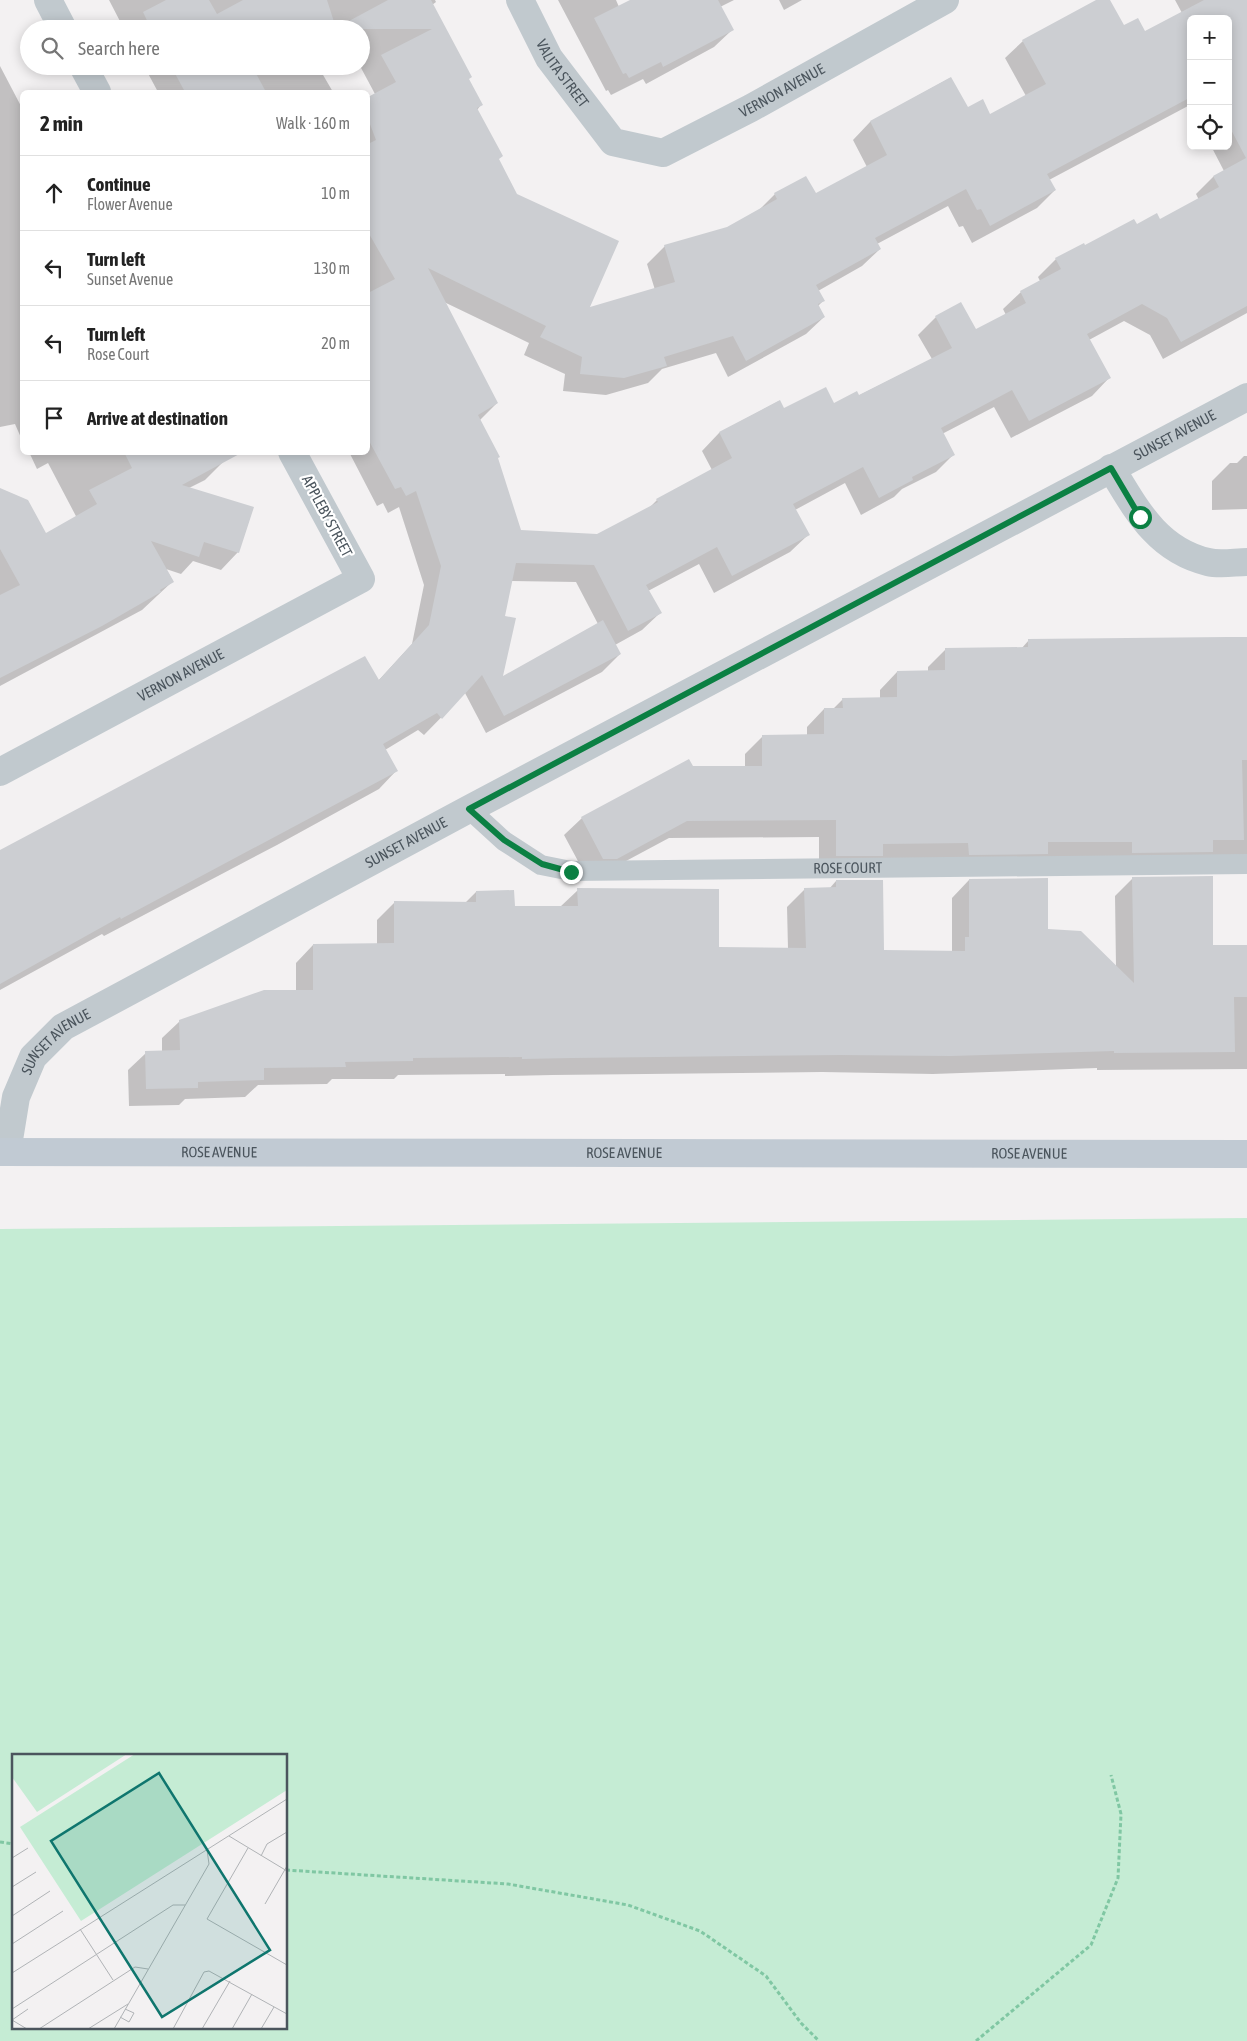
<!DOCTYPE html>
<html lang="en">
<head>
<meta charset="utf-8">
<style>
  :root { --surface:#fff; --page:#f2f2f2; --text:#222; --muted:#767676; --line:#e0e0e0 }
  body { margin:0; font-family:"Asap Condensed",sans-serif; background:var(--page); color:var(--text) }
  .controls { position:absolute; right:15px; top:15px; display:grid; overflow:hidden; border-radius:8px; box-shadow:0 2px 12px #0003 }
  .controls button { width:45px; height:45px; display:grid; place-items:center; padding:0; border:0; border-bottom:1px solid var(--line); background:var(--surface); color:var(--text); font:25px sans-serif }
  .stop { position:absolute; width:15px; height:15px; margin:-11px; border:4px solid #0b8043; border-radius:50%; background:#fff }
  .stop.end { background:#0b8043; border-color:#fff; box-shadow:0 1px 5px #0008 }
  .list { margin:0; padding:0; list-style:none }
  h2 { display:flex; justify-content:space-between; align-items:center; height:65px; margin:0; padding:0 20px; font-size:21px }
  h2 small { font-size:16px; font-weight:400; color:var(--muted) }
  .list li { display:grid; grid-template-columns:32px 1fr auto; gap:15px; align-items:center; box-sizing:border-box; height:75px; padding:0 20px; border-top:1px solid var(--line) }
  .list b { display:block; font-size:19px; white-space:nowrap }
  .list p { margin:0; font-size:16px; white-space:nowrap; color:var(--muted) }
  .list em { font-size:16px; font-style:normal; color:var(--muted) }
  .icon { flex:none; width:28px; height:28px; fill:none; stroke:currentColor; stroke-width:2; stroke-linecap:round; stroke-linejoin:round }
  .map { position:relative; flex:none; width:1247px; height:2041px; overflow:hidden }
  .search { position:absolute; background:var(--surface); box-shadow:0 2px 12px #0003; left:20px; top:20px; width:350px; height:55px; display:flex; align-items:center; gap:12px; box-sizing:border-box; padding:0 18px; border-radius:28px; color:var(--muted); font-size:19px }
  .panel { position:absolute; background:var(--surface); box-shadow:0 2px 12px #0003; left:20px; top:90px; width:350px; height:365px; border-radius:8px }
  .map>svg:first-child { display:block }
  .green { fill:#c5ecd4; fill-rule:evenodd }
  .shadow { fill:#0003; fill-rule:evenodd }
  .building { fill:#ccced2; fill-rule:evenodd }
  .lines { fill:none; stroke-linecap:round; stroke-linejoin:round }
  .path { stroke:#80c7a3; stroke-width:3; stroke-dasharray:4 2.5; stroke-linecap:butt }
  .lane { stroke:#c1c9ce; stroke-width:20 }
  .street { stroke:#c1c9ce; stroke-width:28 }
  .secondary { stroke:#c1cad3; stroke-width:28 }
  .route { stroke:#0b8043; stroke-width:6 }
  .labels { text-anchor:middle; stroke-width:4.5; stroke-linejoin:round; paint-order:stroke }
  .street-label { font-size:15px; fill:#4b555d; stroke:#fff }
  .inset-road { fill:none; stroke:#b0b3b6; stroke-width:1 }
  .view { fill:#0f766e; fill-opacity:0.15; stroke:#0f766e; stroke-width:2.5 }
  .inset-edge { fill:none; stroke:#4b555d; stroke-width:2.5 }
</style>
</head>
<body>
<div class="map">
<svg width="1247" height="2041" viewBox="0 0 1247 2041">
  <rect width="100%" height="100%" fill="#f3f1f2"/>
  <path class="green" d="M 1247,1218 L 1247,2041 L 0,2041 L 0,1229 ZM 14,1755 L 286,1755 L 286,2027 L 14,2027 Z"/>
  <g class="shadow">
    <path d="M 109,0 L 435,0 L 436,2 L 432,5 L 481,105 L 477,110 L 498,160 L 516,195 L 588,309 L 655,290 L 647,264 L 665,246 L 727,228 L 758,211 L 775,194 L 816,195 L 867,167 L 853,140 L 870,122 L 950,78 L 967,109 L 990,115 L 1026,96 L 1005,58 L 1023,41 L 1099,0 L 1109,0 L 1124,27 L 1145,32 L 1182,13 L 1175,0 L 1242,0 L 1247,10 L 1247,313 L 1163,359 L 1150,335 L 1124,321 L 1089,340 L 1109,378 L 1092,396 L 1011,438 L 994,407 L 942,434 L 953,455 L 936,472 L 902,489 L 894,497 L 861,515 L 845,483 L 795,510 L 808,535 L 790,552 L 714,593 L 699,564 L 648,591 L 660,613 L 642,630 L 615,645 L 620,654 L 602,672 L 486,733 L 465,693 L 424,735 L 418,730 L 385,750 L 396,771 L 379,789 L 277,845 L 104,936 L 102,934 L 0,990 L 0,851 L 378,681 L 412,644 L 424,585 L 399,507 L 388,513 L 383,503 L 377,506 L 349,452 L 368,452 L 368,98 L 375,94 L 360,66 L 361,29 L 124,29 ZM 1191,19 L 1228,19 L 1228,146 L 1211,146 L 1224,171 L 1213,177 L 1196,194 L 1199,200 L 1160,221 L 1137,225 L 1056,259 L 1038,277 L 1040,281 L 1021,292 L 1003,309 L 1006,315 L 975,331 L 936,317 L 918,335 L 932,359 L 858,396 L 834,405 L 783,410 L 779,401 L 719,433 L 702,451 L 712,470 L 657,500 L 648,509 L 597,535 L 520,531 L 497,459 L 479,421 L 497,403 L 444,302 L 529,343 L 524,355 L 565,374 L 563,391 L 606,395 L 648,383 L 662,369 L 716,353 L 728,377 L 806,334 L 824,317 L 818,306 L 824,300 L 818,291 L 862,266 L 880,249 L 877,244 L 948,206 L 959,227 L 963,226 L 972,243 L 1037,208 L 1055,190 L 1049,180 L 1188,106 L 1191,111 ZM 511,581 L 576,582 L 598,624 L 502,679 L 504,617 Z"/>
    <path d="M 558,0 L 616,0 L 619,7 L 633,0 L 734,0 L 720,7 L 732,30 L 714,47 L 646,84 L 643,79 L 611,95 L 608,90 L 606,91 Z"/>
    <path d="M 779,0 L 802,0 L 784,10 Z"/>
    <path d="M 0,66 L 22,108 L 22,440 L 15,424 L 0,427 Z"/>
    <path d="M 144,66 L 321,66 L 319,68 L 333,92 L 158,92 Z"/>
    <path d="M 29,452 L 217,452 L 223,462 L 205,480 L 189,488 L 238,552 L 221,570 L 193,561 L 181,574 L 166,569 L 173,581 L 142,610 L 0,686 L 0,490 L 46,535 L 78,520 L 48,463 L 37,469 Z"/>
    <path d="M 1244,456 L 1247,456 L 1247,509 L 1212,510 L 1212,481 L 1230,463 L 1237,463 Z"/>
    <path d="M 1247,639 L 1247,856 L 819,873 L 819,837 L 669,838 L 598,876 L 586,876 L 564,835 L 582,818 L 692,767 L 745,767 L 745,754 L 763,736 L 807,736 L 807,727 L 824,709 L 833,709 L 843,699 L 880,699 L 880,690 L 897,672 L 928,672 L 928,667 L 946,649 L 1021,649 L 1029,640 Z"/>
    <path d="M 1133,878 L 1211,946 L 1247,946 L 1247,1069 L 1097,1070 L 1097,1068 L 933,1074 L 822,1072 L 553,1075 L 505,1076 L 505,1074 L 398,1075 L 394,1079 L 332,1079 L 327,1084 L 258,1085 L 245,1097 L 185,1099 L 179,1105 L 129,1106 L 128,1070 L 146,1053 L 162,1052 L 162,1038 L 180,1021 L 296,991 L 296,963 L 313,945 L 377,945 L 377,920 L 394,903 L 465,903 L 476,892 L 513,907 L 560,907 L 578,890 L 718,948 L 788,949 L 787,907 L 805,889 L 829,889 L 836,881 L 883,951 L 952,952 L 952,898 L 969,880 L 1047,930 L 1116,967 L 1115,896 Z"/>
  </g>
  <g class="building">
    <path d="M 166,0 L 209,0 L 217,14 L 243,0 L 327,0 L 336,28 L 388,0 L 431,0 L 472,77 L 469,79 L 483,105 L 477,108 L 503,156 L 499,159 L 517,194 L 619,241 L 590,307 L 675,282 L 664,245 L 727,227 L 777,199 L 774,193 L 806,176 L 816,193 L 887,155 L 870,121 L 951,77 L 968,107 L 983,99 L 990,114 L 1046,84 L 1022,40 L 1096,0 L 1110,0 L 1124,25 L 1138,18 L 1145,31 L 1204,0 L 1247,0 L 1247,306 L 1181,342 L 1167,318 L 1142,304 L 1087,334 L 1111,378 L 1029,421 L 1012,390 L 941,428 L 955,455 L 912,477 L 913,480 L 879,498 L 863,467 L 793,504 L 810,535 L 732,576 L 717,547 L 646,585 L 662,613 L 628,631 L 594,565 L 516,563 L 505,616 L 516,618 L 503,676 L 603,620 L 621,654 L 504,716 L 482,675 L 442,719 L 437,713 L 383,744 L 398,771 L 121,919 L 120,917 L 0,984 L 0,850 L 365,656 L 379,680 L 429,625 L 441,566 L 416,491 L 406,496 L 401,487 L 395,489 L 368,439 L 368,293 L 395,279 L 368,232 L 368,144 L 376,140 L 368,119 L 368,97 L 396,82 L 381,55 L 432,29 L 151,29 L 143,12 ZM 1191,19 L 1228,19 L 1228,124 L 1246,158 L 1213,176 L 1219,187 L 1160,219 L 1157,213 L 1137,224 L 1134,219 L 1085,245 L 1084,243 L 1055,258 L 1061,269 L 1020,291 L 1026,303 L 976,329 L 961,302 L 935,316 L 952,348 L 859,395 L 857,391 L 834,403 L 826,387 L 784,408 L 780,400 L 719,432 L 732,458 L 656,499 L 658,502 L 597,534 L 521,530 L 498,458 L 500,457 L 478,415 L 498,403 L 428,268 L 546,326 L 540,337 L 582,357 L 580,374 L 624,378 L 667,366 L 664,357 L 733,336 L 746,361 L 825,317 L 818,304 L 825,301 L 816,285 L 881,249 L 875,238 L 966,189 L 977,210 L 981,209 L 990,226 L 1056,190 L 1047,174 L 1191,97 Z"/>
    <path d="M 630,0 L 718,0 L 734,30 L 663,67 L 661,62 L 629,78 L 626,73 L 623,74 L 594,18 Z"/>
    <path d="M 171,66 L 252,66 L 266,92 L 185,92 Z"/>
    <path d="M 124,452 L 243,452 L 182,485 L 254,507 L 239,553 L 204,542 L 199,557 L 151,541 L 174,582 L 160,590 L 161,592 L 102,626 L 0,678 L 0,595 L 20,585 L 0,549 L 0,488 L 28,500 L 46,533 L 97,504 L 89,490 L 132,468 Z"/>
    <path d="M 1227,637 L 1247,637 L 1247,760 L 1242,760 L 1244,840 L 1213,840 L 1213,852 L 1132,853 L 1132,842 L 1048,842 L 1048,854 L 969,855 L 968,843 L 883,844 L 883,856 L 836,856 L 836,820 L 687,821 L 617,859 L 603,859 L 581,817 L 689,759 L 693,766 L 762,766 L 762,735 L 824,734 L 824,708 L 843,708 L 842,698 L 897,697 L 897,671 L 945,670 L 945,648 L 1028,647 L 1028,639 Z"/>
    <path d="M 1213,876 L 1213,945 L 1247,945 L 1247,997 L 1234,997 L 1235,1052 L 1114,1053 L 1114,1051 L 951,1056 L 840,1055 L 572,1058 L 522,1059 L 522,1057 L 413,1058 L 413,1061 L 345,1062 L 346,1067 L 264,1068 L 264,1080 L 198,1082 L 198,1088 L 146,1089 L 145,1051 L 180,1050 L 179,1020 L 264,990 L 313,990 L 313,944 L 394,943 L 394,901 L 476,902 L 476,891 L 514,890 L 515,906 L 578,906 L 577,888 L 719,889 L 719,947 L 806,948 L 804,888 L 836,887 L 836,880 L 883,880 L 884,950 L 965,951 L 965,937 L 969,937 L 969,879 L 1048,878 L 1048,929 L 1081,931 L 1134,983 L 1132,877 Z"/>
  </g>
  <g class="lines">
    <g class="path">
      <path d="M 0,1842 L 14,1844"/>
      <path d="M 286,1870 L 508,1884 L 628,1905 L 700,1931 L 766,1976 L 801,2023 L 819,2041"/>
      <path d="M 976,2041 L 1091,1945 L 1118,1878 L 1121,1814 L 1111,1775"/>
    </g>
    <path class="lane" id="s1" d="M 469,809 L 504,841 L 541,865 L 571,871 L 1247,864"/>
    <g class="street">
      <path d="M 48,0 L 63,29"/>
      <path id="s2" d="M 520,0 L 549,58 L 613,142 L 663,153 L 751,108 L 945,0"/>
      <path d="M 83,66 L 97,92"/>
      <path d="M 1111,468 C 1136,509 1157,550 1208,562 C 1220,565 1235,562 1247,562"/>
      <path id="s3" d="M 0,772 L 361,579 L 292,452"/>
      <path id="s4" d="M 7,1152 L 16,1097 L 33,1057 L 63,1027 L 469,809 L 1247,397"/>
    </g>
    <path class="secondary" id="s5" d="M 0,1152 L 1247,1154"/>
  </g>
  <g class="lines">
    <path class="route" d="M 571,872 L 542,864 L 504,840 L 469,809 L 1111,468 L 1140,517"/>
  </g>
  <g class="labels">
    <g class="street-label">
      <text dy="5" stroke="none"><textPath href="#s2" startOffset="85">VALITA STREET</textPath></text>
      <text dy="5" stroke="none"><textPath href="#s2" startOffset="356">VERNON AVENUE</textPath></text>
      <text dy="5" stroke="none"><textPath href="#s4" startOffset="1401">SUNSET AVENUE</textPath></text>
      <text transform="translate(327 516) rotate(62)" y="5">APPLEBY STREET</text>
      <text dy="5" stroke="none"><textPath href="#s3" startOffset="205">VERNON AVENUE</textPath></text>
      <text dy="5" stroke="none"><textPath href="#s4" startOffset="531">SUNSET AVENUE</textPath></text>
      <text dy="5" stroke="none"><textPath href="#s1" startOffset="399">ROSE COURT</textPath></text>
      <text dy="5" stroke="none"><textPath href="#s4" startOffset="126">SUNSET AVENUE</textPath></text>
      <text dy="5" stroke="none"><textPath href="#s5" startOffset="219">ROSE AVENUE</textPath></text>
      <text dy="5" stroke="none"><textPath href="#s5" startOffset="624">ROSE AVENUE</textPath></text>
      <text dy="5" stroke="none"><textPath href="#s5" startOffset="1029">ROSE AVENUE</textPath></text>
    </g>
  </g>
  <g transform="translate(12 1754)">
    <rect width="275" height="275" fill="#f3f1f2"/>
    <path d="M 115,0 L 25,58 L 0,23 L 0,0 ZM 123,0 L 275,0 L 275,36 L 69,167 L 8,73 Z" fill="#c5ecd4"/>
    <path class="inset-road" d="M 217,82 L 275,117M 236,94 L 195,165 L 275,211M 249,102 L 255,90 L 275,78M 0,104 L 16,94M 0,133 L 24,118M 253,150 L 275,112M 0,162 L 38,137M 68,175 L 101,226M 0,190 L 51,157M 0,219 L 275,45M 0,255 L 161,151 L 173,151M 108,263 L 117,268 L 122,259 L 113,255M 0,266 L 16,255M 0,266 L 15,275M 27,275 L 123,213 L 136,215M 76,275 L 116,250M 102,275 L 197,110 L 195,96M 161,275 L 192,218 L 197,217 L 275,260M 190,275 L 218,227M 220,275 L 240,240M 249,275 L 262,253"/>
    <path class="view" d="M 147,19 L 258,196 L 150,263 L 39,87 Z"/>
    <rect width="275" height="275" class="inset-edge"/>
  </g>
</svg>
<div class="controls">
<button>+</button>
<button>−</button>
<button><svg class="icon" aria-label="locate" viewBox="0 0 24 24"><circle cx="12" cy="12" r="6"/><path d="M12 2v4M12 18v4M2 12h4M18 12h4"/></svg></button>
</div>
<div class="stop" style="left:1140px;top:517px"></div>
<div class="stop end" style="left:571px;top:872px"></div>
<div class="search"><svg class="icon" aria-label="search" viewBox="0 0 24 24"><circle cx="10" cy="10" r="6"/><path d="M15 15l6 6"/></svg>Search here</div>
<section class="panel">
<h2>2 min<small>Walk · 160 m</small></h2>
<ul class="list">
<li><svg class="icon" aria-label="ahead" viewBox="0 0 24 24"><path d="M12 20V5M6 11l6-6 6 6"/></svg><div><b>Continue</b><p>Flower Avenue</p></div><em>10 m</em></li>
<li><svg class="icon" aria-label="left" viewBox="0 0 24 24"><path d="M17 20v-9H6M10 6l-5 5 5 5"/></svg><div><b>Turn left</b><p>Sunset Avenue</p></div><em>130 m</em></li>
<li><svg class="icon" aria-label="left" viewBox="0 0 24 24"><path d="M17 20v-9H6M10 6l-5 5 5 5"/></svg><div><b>Turn left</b><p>Rose Court</p></div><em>20 m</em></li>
<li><svg class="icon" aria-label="arrive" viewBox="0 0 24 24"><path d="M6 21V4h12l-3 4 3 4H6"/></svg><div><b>Arrive at destination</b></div></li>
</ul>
</section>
</div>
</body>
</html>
